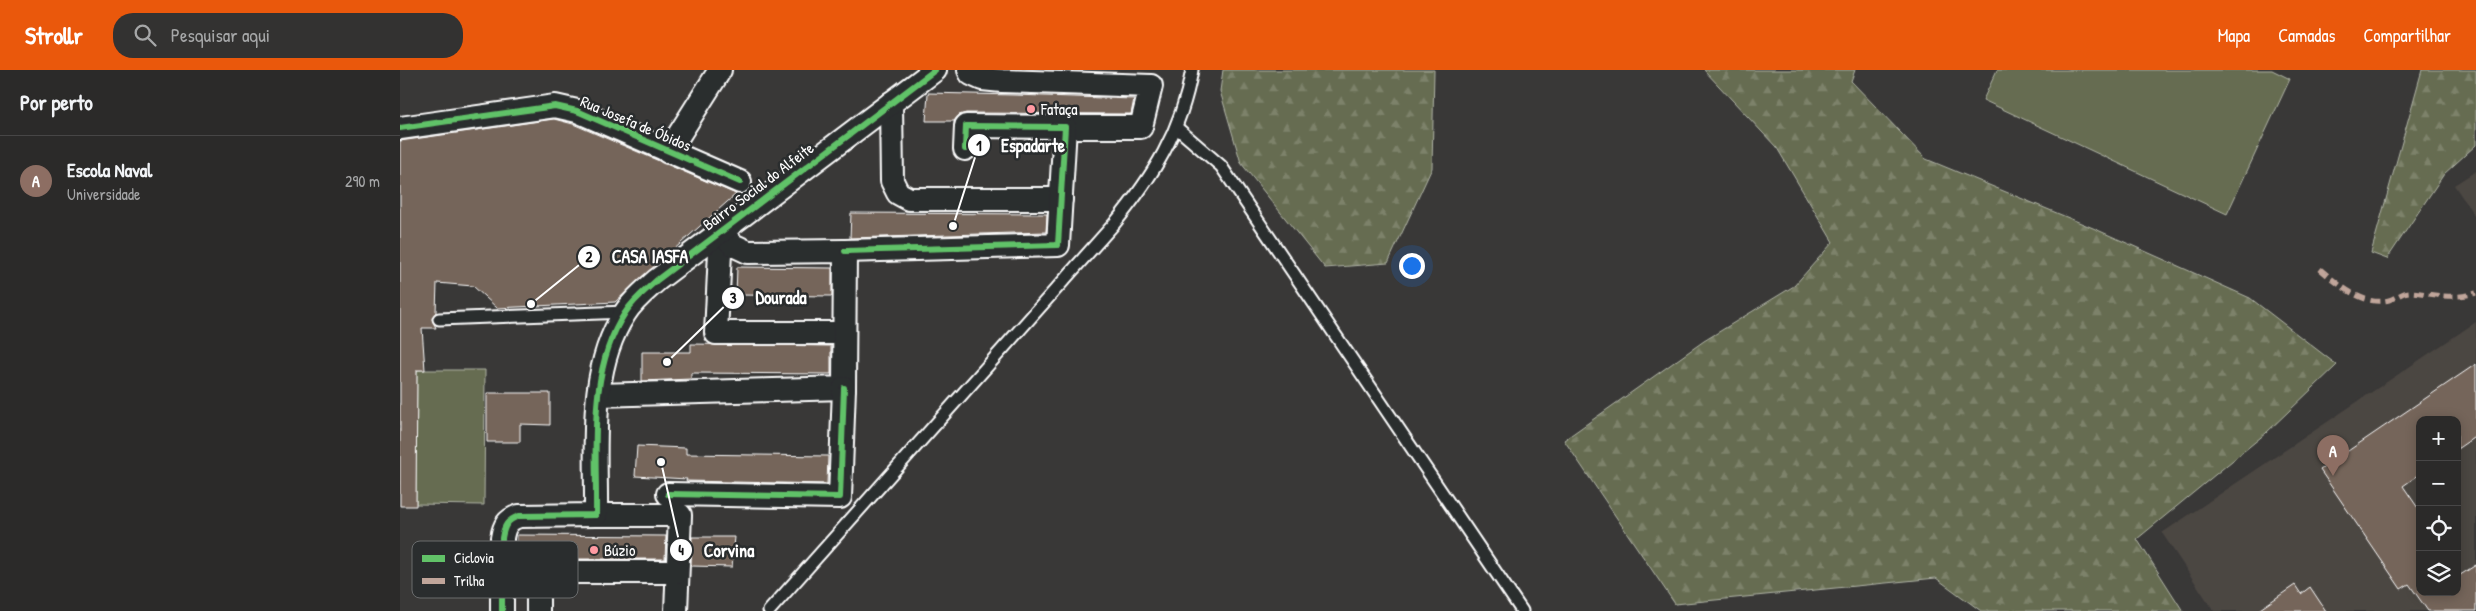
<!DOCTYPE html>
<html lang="pt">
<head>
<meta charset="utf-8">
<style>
  :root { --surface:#2b2a29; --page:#333231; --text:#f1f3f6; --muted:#a6a7a8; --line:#474646; --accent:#ea580c }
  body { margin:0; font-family:"Patrick Hand",sans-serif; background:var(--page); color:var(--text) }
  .controls { position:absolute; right:15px; bottom:15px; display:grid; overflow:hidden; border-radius:10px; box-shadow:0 2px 12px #0003 }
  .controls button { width:45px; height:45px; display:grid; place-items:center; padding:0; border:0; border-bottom:1px solid var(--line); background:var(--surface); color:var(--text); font:25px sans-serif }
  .you { position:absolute; left:1011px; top:195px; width:18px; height:18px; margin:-12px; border:4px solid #fff; border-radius:50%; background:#1a73e8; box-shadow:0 0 0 8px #1a73e833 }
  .badge { display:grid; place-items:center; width:32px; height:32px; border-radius:50%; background:var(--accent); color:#fff; font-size:16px; font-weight:700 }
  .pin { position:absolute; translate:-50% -41px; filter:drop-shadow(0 1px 2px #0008) }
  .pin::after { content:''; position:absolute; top:26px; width:18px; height:15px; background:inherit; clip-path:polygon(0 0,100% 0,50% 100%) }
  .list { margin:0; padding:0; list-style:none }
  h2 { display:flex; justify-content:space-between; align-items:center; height:65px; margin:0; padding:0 20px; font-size:21px }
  h2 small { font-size:16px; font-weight:400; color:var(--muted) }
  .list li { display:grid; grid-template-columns:32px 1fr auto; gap:15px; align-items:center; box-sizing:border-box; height:90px; padding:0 20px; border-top:1px solid var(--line) }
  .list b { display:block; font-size:19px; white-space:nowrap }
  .list p { margin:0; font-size:16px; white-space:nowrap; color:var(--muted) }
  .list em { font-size:16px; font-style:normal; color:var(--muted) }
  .icon { flex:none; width:28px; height:28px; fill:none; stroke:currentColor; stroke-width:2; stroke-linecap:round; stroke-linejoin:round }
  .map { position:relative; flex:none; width:2076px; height:541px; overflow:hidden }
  header { display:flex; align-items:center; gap:30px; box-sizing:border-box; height:70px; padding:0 25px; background:var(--accent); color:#fff }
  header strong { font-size:24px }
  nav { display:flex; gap:28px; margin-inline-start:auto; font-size:18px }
  .search { width:350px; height:45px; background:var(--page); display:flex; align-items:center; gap:12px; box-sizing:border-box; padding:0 18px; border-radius:20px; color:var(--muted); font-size:19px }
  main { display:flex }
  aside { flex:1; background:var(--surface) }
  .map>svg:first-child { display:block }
  .built { fill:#4b4642; fill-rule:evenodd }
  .forest { fill:url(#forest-firs); stroke:#b2b6a8 }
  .garden { fill:#666c51; stroke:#b2b6a8 }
  .building { fill:#74655a; stroke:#fff }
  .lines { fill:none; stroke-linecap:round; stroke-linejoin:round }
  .lane-casing { stroke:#fff; stroke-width:15 }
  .street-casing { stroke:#fff; stroke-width:26 }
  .lane { stroke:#2a2d2e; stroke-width:11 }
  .street { stroke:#2a2d2e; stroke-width:22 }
  .quiet { stroke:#c0a59a; stroke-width:5; stroke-dasharray:10 5; stroke-linecap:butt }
  .cycleway-casing { stroke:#2a2d2e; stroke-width:9 }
  .cycleway { stroke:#61c268; stroke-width:6 }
  .poi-dot { fill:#ff9aa2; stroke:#2a2d2e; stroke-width:2 }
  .labels { text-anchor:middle; stroke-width:5; stroke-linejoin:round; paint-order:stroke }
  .poi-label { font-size:16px; fill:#fff; stroke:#2a2d2e; text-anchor:start }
  .street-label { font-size:16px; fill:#fff; stroke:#2a2d2e }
  .key { fill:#2a2d2e; stroke:#6a6c6d; stroke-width:1 }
  .key-label { font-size:14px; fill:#fff }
  .leader { fill:none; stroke:#fff; stroke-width:2 }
  .callout-dot { fill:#fff; stroke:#2a2d2e; stroke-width:2 }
  .mark-label { font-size:15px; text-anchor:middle; font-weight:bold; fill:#111 }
  .callout-label { font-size:18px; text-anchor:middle; font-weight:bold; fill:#fff; stroke:#2a2d2e; stroke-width:5; stroke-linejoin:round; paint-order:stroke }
</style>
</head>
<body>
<header>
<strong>Strollr</strong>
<div class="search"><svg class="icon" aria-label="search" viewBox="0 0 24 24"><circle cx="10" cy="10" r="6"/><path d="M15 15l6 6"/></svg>Pesquisar aqui</div>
<nav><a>Mapa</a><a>Camadas</a><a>Compartilhar</a></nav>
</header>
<main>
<aside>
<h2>Por perto<small></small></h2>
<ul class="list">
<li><span class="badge" style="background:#8d6e63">A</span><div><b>Escola Naval</b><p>Universidade</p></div><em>290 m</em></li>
</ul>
</aside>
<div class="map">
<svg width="2076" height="541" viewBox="0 0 2076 541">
  <defs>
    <pattern id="forest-firs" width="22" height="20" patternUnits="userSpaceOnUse" patternTransform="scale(1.25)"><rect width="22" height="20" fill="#666c51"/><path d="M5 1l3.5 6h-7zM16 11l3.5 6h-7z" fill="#7d826b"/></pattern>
  </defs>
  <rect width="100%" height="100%" fill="#393837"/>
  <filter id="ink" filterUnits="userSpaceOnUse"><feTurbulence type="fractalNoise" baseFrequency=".02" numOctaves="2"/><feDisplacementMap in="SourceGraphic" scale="10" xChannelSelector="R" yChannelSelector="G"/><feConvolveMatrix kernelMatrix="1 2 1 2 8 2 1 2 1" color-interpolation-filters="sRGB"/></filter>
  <g filter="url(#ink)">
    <g class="built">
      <path d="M 2076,101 L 2076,148 L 2054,115 Z"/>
      <path d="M 2076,252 L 2076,541 L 1814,541 L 1762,463 ZM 2020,350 L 2057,350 L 2057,522 L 2020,522 Z"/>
    </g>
    <g class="forest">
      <path d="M 823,0 L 1034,0 L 1032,98 L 988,193 L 925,198 L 841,93 L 820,21 Z"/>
      <path d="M 1304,0 L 1455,0 L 1451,11 L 1526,89 L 1693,158 L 1850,228 L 1937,295 L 1866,363 L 1737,469 L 1783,541 L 1581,541 L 1536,508 L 1275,534 L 1164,370 L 1304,271 L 1394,216 L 1433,172 L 1377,78 Z"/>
      <path d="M 2022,0 L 2076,0 L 2076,75 L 2044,104 L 1987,189 L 1971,183 Z"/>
    </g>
    <g class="garden">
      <path d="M 1597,0 L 1872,0 L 1890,9 L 1827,144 L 1583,30 Z"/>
      <path d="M 17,300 L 85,300 L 84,435 L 16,434 Z"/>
    </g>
    <g class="building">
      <path d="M 528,23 L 614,25 L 734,29 L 731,44 L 566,43 L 559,45 L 554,51 L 526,51 Z"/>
      <path d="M 154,49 L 173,54 L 336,124 L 215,232 L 97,238 L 73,216 L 37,213 L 36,242 L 32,249 L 36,258 L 22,258 L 25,300 L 17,300 L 16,436 L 0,436 L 0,71 Z"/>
      <path d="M 451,143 L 647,144 L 646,162 L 450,168 Z"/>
      <path d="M 337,197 L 432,198 L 432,226 L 336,225 Z"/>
      <path d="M 291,274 L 431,276 L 431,304 L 291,303 L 291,309 L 242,311 L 242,282 L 291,282 Z"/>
      <path d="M 2076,294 L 2076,366 L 2057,379 L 2057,350 L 2020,350 L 2020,404 L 2003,416 L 2020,441 L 2020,522 L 2057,522 L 2057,507 L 2076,495 L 2076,541 L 2028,541 L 2009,514 L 2001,519 L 1920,400 Z"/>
      <path d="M 87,323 L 150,323 L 150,355 L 120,354 L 120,372 L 87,372 Z"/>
      <path d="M 237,376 L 286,378 L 286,384 L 428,386 L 427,414 L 286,411 L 287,409 L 235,406 Z"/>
      <path d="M 117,465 L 266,466 L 265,489 L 138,489 L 128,494 L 117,494 Z"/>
      <path d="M 292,467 L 335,467 L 332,497 L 291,496 Z"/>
      <path d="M 1895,515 L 1901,524 L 1910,517 L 1926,541 L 1857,541 Z"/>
    </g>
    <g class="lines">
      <g class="lane-casing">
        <g id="lane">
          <path d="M 777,58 L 821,96 L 1122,541"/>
          <path d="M 39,249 L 226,242"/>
          <path d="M 369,541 L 714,154 C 753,106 781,63 792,0"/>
        </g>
      </g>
      <g class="street-casing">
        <g id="street">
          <path d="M 569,0 L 571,4 L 582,9 L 602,11 L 751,16 L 741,57 L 665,57"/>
          <path d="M 491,33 L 492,111 L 498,123 L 509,129 L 661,129"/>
          <path d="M 0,58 L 155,36 L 177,41 L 340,112"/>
          <path d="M 268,82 L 320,0"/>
          <path d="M 321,162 L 316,263 L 444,263"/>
          <path d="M 445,181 L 658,175 L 665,57 L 566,56 L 565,79"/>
          <path d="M 199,325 L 444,318 L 445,181 L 348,182 L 333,175 L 321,162"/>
          <path d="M 268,424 L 440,427 L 444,318"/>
          <path d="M 196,445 L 280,445 L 276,541"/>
          <path d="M 102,541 L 102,468 C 104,456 107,450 119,446 L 196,445 C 197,378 187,301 225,243 C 233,230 246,220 257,210 L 535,0"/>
          <path d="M 138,541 L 138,502 L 277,502"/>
        </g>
      </g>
      <use href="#lane" class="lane"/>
      <use href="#street" class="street"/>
      <path class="quiet" d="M 1920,199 C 1938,214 1963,237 1989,230 C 1996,228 2002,222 2010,222 C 2035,224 2052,230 2076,223"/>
      <g class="cycleway-casing">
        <g id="cycleway">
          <path d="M 0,58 L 155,36 L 177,41 L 340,112"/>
          <path d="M 445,181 L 658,175 L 665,57 L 566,56 L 565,79"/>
          <path d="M 268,424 L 440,427 L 444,318"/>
          <path d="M 102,541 L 102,468 C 104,456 107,450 119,446 L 196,445 C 197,378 187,301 225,243 C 233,230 246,220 257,210 L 535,0"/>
        </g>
      </g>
      <use href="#cycleway" class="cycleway"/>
    </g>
  </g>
  <g class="poi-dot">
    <circle cx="631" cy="39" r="5"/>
    <circle cx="194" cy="480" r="5"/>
  </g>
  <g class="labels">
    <g class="poi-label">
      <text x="641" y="45">Fataça</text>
      <text x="204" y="486">Búzio</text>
    </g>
    <g class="street-label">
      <text transform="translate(236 53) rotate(23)" y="6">Rua Josefa de Óbidos</text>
      <text transform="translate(358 116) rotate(-37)" y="6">Bairro Social do Alfeite</text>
    </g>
  </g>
  <rect x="12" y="471" width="166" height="57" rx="8" class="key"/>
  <rect x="22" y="485" width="23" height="7" fill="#61c268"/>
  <rect x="22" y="508" width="23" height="6" fill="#c0a59a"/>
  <g class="key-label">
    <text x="54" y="493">Ciclovia</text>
    <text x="54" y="516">Trilha</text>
  </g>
  <path class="leader" d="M553 156L579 75M131 234L189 187M267 292L333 228M261 392L281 480"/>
  <g class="callout-dot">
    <circle cx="553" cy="156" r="5"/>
    <circle cx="131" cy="234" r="5"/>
    <circle cx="267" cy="292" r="5"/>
    <circle cx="261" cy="392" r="5"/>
    <circle cx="579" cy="75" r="12"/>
    <circle cx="189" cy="187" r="12"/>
    <circle cx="333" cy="228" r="12"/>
    <circle cx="281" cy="480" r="12"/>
  </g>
  <g class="mark-label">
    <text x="579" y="81">1</text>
    <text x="189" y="192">2</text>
    <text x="333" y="233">3</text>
    <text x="281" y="485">4</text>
  </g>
  <g class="callout-label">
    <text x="633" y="82">Espadarte</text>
    <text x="250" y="193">CASA IASFA</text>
    <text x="381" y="234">Dourada</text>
    <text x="329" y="487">Corvina</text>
  </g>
</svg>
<div class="controls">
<button>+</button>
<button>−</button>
<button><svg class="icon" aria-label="locate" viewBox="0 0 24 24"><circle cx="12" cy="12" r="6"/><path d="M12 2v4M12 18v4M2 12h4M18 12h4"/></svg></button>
<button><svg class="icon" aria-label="layers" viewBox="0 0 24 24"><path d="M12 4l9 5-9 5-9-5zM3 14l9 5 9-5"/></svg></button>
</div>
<div class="you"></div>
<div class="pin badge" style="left:1933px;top:406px;background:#8d6e63">A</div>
</div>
</main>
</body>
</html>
